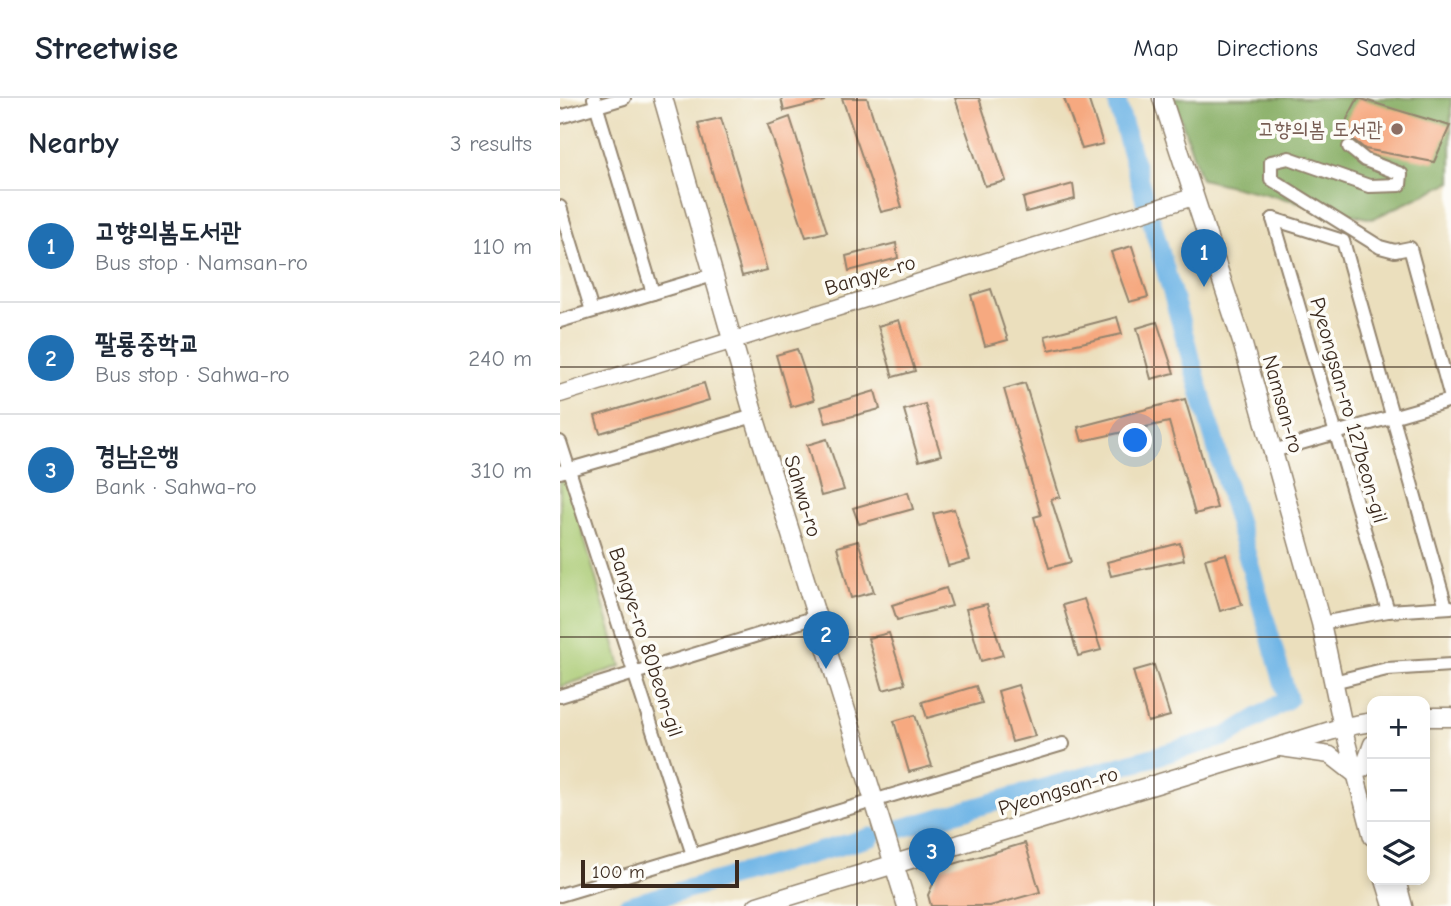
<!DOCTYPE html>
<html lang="en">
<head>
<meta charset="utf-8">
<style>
  :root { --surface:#fff; --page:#f6f6f7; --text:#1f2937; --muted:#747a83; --line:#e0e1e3; --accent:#1f6fb2 }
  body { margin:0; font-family:"Comic Neue","Poor Story",sans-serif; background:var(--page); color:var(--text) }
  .controls { position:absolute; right:21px; bottom:21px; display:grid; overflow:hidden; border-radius:14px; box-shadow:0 4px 10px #0003 }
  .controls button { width:63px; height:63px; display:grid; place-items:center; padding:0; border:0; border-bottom:2px solid var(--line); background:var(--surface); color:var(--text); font:35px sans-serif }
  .scale { position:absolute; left:21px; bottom:18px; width:158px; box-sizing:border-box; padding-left:7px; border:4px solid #3b2a1e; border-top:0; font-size:19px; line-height:24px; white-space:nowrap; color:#3b2a1e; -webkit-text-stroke:5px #fdfcf7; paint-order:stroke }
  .you { position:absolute; left:576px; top:343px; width:24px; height:24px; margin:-18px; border:5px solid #fff; border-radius:50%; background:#1a73e8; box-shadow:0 0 0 10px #1a73e833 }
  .badge { display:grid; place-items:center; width:46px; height:46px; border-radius:50%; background:var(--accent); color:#fff; font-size:23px; font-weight:700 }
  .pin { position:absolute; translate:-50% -58px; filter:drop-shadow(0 2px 4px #0008) }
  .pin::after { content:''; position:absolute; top:37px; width:24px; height:21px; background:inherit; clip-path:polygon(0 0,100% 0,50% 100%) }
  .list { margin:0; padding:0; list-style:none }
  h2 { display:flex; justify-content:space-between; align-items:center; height:91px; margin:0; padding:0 28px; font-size:30px }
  h2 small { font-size:23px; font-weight:400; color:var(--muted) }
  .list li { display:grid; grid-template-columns:46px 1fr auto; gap:21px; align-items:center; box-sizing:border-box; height:112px; padding:0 28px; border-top:2px solid var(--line) }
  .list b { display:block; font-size:26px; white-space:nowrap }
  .list p { margin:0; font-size:23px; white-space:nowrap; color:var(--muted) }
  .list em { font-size:23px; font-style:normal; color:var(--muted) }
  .icon { flex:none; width:38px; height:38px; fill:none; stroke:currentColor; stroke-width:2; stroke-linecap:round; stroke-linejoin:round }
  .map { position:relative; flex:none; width:891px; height:808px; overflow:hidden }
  header { display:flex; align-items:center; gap:42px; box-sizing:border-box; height:98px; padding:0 35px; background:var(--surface); border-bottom:2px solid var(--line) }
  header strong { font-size:33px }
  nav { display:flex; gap:38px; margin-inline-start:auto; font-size:24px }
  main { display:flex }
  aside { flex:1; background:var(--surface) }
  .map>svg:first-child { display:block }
  .green { fill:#a8c971; stroke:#727a48; stroke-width:2 }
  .forest { fill:#86ad63; stroke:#606c40; stroke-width:2 }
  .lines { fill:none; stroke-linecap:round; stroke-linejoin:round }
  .river { stroke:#6fb5e6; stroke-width:19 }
  .building { fill:#f6a980 }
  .minor-casing { stroke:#93846e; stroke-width:16 }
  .tertiary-casing { stroke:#93846e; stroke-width:19 }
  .secondary-casing { stroke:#93846e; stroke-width:21 }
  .minor { stroke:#fff; stroke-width:12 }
  .tertiary { stroke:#fff; stroke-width:16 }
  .secondary { stroke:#fff; stroke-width:18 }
  .grid { fill:none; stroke:#3b2a1e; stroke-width:2; stroke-opacity:0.55 }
  .education-dot { fill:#8d6e63; stroke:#fdfcf7; stroke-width:2.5 }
  .labels { text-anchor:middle; stroke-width:7; stroke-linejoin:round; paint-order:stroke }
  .education-label { font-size:21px; fill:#785e54; stroke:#fdfcf7; text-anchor:end }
  .street-label { font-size:21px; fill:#3b2a1e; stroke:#fdfcf7 }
</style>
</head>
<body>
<header>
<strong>Streetwise</strong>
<nav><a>Map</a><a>Directions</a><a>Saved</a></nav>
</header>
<main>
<aside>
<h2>Nearby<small>3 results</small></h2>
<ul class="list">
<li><span class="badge">1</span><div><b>고향의봄도서관</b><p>Bus stop · Namsan-ro</p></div><em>110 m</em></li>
<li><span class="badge">2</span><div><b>팔룡중학교</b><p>Bus stop · Sahwa-ro</p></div><em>240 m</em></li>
<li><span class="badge">3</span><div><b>경남은행</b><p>Bank · Sahwa-ro</p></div><em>310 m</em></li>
</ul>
</aside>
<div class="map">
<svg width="891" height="808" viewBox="0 0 891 808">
  <rect width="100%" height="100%" fill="#fdfcf7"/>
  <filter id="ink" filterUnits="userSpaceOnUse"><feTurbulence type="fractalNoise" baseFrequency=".0143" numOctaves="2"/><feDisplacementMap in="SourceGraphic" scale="14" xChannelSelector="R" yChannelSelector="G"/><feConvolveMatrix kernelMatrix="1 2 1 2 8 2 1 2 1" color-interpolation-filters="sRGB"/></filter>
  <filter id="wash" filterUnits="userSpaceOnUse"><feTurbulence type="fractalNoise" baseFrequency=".00686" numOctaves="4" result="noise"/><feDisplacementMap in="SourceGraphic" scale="28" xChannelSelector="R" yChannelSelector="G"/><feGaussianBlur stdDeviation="1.57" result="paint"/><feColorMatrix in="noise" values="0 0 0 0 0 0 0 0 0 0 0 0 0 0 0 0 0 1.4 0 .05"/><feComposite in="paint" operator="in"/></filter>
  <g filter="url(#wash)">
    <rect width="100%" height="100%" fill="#ebdfbd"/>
    <path class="green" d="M 7,380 L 61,568 L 0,589 L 0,383 Z"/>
    <path class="forest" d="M 614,0 L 891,0 L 891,84 L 812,121 L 641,81 Z"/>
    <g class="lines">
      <g class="river">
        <path d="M 556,0 L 585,103"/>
        <path d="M 329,734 L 667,638 L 728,601 L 591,121"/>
        <path d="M 67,808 L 311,739"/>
      </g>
    </g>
    <g id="blocks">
      <g class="building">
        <path d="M 221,0 L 263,0 L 264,3 L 224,13 Z"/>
        <path d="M 282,0 L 307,0 L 342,109 L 321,114 Z"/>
        <path d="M 395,0 L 419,0 L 446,83 L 425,88 Z"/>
        <path d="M 504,0 L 528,0 L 543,46 L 522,51 Z"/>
        <path d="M 798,0 L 890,28 L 874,64 L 805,51 L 794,42 L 786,34 L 787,21 Z"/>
        <path d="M 230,19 L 267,134 L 246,139 L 208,27 Z"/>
        <path d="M 161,20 L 207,172 L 182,178 L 138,25 Z"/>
        <path d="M 513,86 L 515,101 L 466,114 L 463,100 Z"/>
        <path d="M 336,145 L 338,160 L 289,173 L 286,158 Z"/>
        <path d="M 572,148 L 588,199 L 569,204 L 551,154 Z"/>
        <path d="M 431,191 L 448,242 L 425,248 L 411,197 Z"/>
        <path d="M 557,219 L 562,236 L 489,252 L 485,238 Z"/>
        <path d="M 339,222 L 355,273 L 333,279 L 318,228 Z"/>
        <path d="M 597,224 L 614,275 L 591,281 L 577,230 Z"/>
        <path d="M 237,251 L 254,302 L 231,309 L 216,257 Z"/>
        <path d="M 144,285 L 149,302 L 40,335 L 35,318 Z"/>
        <path d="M 465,285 L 500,399 L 491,401 L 511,464 L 489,470 L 474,419 L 481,417 L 444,291 Z"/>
        <path d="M 315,293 L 320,311 L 266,325 L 261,309 Z"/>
        <path d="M 625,301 L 657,410 L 635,416 L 609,324 L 522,343 L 518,329 Z"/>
        <path d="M 365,306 L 381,357 L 359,363 L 344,312 Z"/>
        <path d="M 267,341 L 284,392 L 261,398 L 247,347 Z"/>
        <path d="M 348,394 L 353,411 L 299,426 L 293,410 Z"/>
        <path d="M 394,411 L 410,462 L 388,468 L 373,416 Z"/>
        <path d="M 298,443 L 314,494 L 291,500 L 277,449 Z"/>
        <path d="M 620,445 L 624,462 L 551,478 L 547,464 Z"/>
        <path d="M 666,456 L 682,507 L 660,513 L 645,461 Z"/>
        <path d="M 386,490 L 392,508 L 337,522 L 332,507 Z"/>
        <path d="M 524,501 L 541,552 L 518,558 L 503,507 Z"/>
        <path d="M 427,506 L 443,557 L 421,563 L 406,511 Z"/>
        <path d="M 329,535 L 345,586 L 323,592 L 308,540 Z"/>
        <path d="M 594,567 L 610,618 L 588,624 L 573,573 Z"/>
        <path d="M 458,587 L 475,638 L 452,644 L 438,593 Z"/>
        <path d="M 416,588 L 422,605 L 367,620 L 362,604 Z"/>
        <path d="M 355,617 L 372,668 L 349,674 L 334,623 Z"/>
        <path d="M 465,745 L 480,794 L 430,808 L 371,808 L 368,797 L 380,770 Z"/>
      </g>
    </g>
  </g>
  <g filter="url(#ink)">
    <use href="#blocks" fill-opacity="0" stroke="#93846e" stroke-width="2"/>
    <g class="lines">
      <g class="minor-casing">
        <g id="minor">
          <path d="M 34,0 L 93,195"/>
          <path d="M 0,19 L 64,0"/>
          <path d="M 789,49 L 805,62 L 841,76 L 840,87 L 809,88 L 729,60 L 711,64 L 711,81 L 820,149 L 835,153 L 850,150 L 891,300"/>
          <path d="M 0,109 L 32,213"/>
          <path d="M 713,121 L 783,143 L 886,509"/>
          <path d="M 713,121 L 828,513"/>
          <path d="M 0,223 L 153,177"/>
          <path d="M 0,344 L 133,757"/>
          <path d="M 713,353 L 891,302"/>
          <path d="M 0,374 L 194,318"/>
          <path d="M 761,525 L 828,513 L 891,509"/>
          <path d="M 773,584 L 827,571 L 891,567"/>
          <path d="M 0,598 L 256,519"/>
          <path d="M 0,797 L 503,646"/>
        </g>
      </g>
      <g class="tertiary-casing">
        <g id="tertiary">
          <path d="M 0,296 L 633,99"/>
          <path d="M 783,629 L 812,739"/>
          <path d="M 721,650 L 770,657 L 793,675"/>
          <path d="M 803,671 L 812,646"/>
          <path d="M 824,782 L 832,808"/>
          <path d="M 837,782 L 844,808"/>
        </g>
      </g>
      <g class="secondary-casing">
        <g id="secondary">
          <path d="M 103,0 L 194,318 L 347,808"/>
          <path d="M 602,0 L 683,247 L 761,525 L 783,629"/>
          <path d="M 865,619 L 891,619"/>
          <path d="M 197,808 L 715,650 L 783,629 L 812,624"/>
        </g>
      </g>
      <use href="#minor" class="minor"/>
      <use href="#tertiary" class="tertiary"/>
      <use href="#secondary" class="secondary"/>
    </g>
  </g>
  <path class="grid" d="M 297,0 L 297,808M 594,0 L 594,808M 0,269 L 891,269M 0,539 L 891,539"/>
  <circle class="education-dot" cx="837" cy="31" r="7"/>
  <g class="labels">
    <g class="education-label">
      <text x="823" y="38">고향의봄 도서관</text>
    </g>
    <g class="street-label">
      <text transform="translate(310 177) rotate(-17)" y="7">Bangye-ro</text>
      <text transform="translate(723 306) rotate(74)" y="7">Namsan-ro</text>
      <text transform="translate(789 312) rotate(74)" y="7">Pyeongsan-ro 127beon-gil</text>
      <text transform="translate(243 398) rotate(73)" y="7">Sahwa-ro</text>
      <text transform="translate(86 544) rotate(72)" y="7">Bangye-ro 80beon-gil</text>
      <text transform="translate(498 693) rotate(-17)" y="7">Pyeongsan-ro</text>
    </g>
  </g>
</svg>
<div class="controls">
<button>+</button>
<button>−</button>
<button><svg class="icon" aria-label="layers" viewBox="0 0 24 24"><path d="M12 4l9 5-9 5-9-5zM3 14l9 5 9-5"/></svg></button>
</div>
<div class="scale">100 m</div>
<div class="you"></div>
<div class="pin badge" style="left:644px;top:189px">1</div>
<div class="pin badge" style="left:266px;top:571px">2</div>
<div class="pin badge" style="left:372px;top:788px">3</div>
</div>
</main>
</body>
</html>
